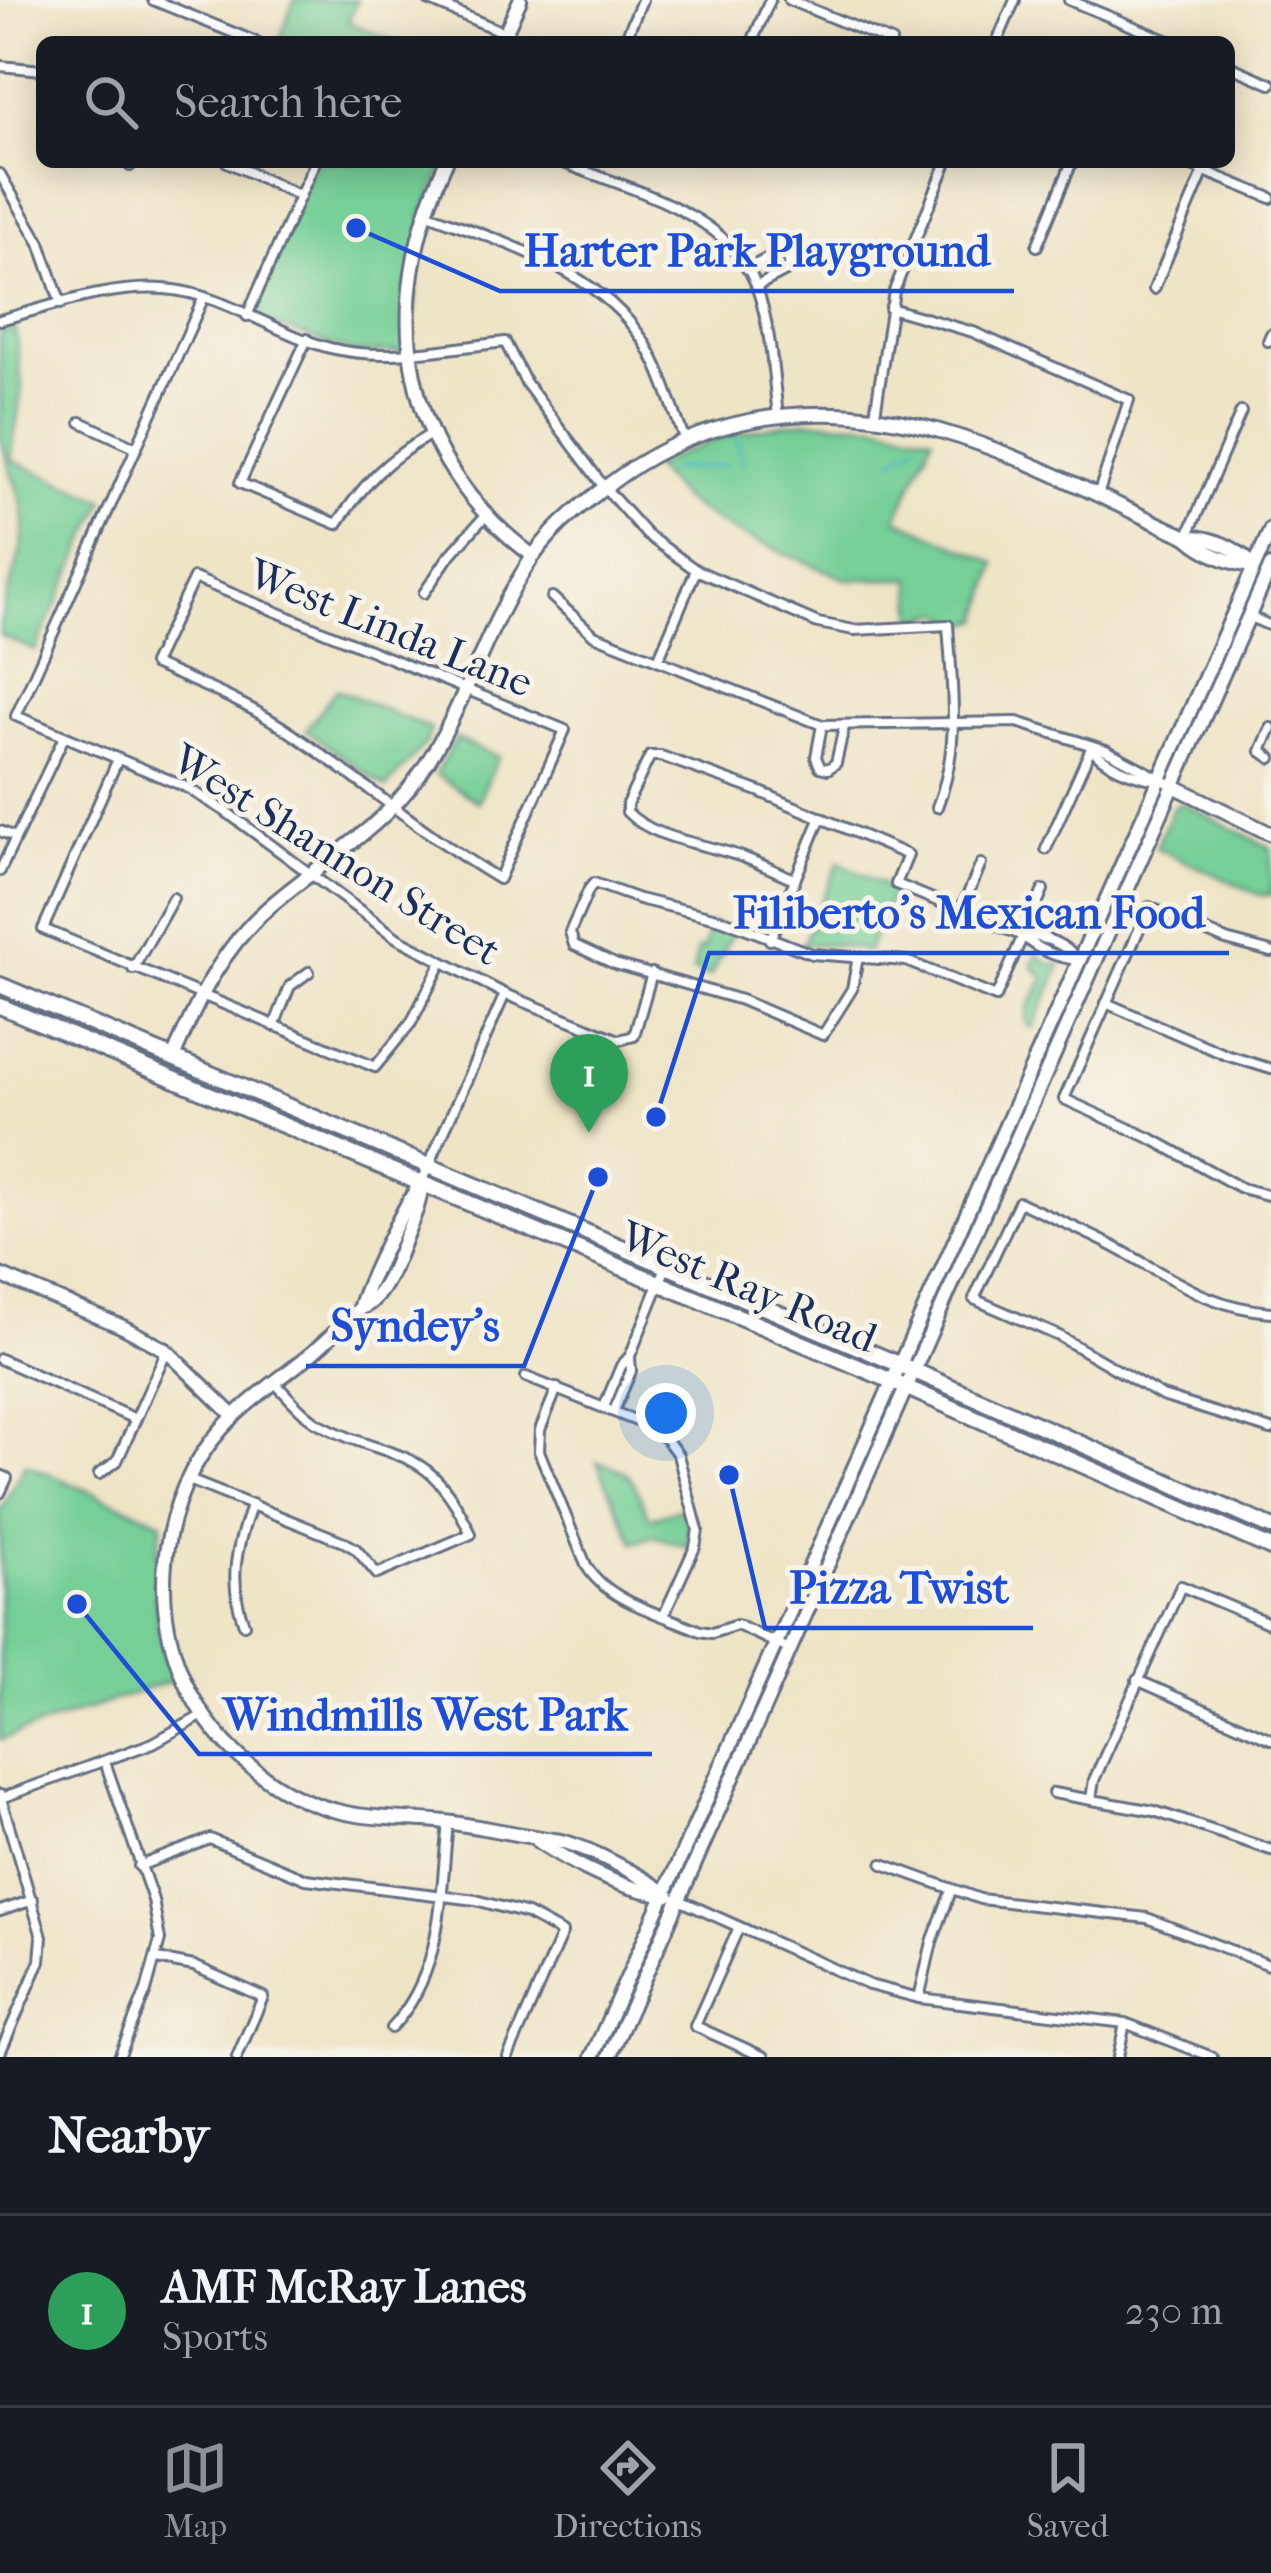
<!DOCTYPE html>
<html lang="en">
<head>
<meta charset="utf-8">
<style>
  :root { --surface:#171b24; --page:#20242c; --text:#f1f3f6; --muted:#9ea1a6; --line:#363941; --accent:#8c9099 }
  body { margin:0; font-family:"IM FELL French Canon",serif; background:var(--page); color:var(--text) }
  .you { position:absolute; left:666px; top:1413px; width:42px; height:42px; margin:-30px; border:9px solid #fff; border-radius:50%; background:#1a73e8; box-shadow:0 0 0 18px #1a73e833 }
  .badge { display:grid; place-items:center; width:78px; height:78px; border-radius:50%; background:var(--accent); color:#fff; font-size:39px; font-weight:700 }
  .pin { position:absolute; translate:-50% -99px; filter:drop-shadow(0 3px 6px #0008) }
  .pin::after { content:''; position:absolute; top:63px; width:42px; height:36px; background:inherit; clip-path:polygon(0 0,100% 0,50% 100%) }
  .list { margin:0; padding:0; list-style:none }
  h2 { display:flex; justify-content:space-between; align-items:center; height:156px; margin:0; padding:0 48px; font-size:51px }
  h2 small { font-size:39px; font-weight:400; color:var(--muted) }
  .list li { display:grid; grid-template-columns:78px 1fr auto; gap:36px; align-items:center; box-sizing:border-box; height:192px; padding:0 48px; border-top:3px solid var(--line) }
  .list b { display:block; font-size:45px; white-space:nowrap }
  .list p { margin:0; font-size:39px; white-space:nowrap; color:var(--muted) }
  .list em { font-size:39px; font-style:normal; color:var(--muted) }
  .icon { flex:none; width:66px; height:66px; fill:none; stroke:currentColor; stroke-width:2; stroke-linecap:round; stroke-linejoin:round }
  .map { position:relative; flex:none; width:1271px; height:2057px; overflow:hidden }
  .search { position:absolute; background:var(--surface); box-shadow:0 6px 30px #0003; left:36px; right:36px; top:36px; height:132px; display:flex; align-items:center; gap:30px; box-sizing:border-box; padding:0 42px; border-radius:18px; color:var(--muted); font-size:45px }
  .sheet { height:348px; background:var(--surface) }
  nav { display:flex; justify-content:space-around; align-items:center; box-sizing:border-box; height:168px; border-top:3px solid var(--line); background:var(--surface); font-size:33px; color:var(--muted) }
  nav a { display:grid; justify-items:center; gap:6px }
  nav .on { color:var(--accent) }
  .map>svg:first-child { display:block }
  .green { fill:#75cf96; stroke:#487f7a; stroke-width:3 }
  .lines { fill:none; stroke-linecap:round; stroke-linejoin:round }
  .stream { stroke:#4ab4c8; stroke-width:3 }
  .street-casing { stroke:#656e82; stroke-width:14 }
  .secondary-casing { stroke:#656e82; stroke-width:18 }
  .primary-casing { stroke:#656e82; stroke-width:20 }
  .street { stroke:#fff; stroke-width:8 }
  .secondary { stroke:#fff; stroke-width:12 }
  .primary { stroke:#fff; stroke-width:14 }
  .labels { text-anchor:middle; stroke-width:10; stroke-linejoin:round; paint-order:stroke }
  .street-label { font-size:42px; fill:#1b2f5e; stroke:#f7f3e8 }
  .leader { fill:none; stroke:#1d4ed8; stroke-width:4.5 }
  .callout-dot { fill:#1d4ed8; stroke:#f7f3e8; stroke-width:4.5 }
  .callout-label { font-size:45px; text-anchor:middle; font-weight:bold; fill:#1d4ed8; stroke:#f7f3e8; stroke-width:10; stroke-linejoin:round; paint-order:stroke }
</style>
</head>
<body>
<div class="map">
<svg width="1271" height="2057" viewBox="0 0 1271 2057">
  <rect width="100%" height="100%" fill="#f7f3e8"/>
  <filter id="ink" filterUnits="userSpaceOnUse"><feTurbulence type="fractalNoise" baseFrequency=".00833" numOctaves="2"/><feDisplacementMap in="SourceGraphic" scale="24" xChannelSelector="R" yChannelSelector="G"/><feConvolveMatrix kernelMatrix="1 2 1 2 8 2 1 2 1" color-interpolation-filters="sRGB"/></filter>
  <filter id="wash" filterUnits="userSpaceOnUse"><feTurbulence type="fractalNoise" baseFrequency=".004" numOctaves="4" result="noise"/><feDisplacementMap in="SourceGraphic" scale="48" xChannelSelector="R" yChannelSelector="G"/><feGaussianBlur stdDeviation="2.7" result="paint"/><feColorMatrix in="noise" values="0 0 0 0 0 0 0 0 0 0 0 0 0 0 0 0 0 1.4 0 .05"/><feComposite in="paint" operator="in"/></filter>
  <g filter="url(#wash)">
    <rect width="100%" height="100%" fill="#eee4c6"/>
    <g class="green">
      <path d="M 294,0 L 357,0 L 348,22 L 396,42 L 279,42 Z"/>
      <path d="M 315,162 L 446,162 L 424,212 L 410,352 L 355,353 L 247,316 Z"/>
      <path d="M 15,328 L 22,387 L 11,460 L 105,500 L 35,651 L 0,635 C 0,597 23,565 24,526 C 24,491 5,468 1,436 C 0,402 0,366 0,332 Z"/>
      <path d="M 807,421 L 877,424 L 933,436 L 897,519 L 996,563 L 981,620 L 958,627 L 948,615 L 939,613 L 915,620 L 912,579 L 846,579 L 732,531 L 684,501 L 653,467 C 702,441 752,427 807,421 Z"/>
      <path d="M 336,689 L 431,729 L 426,743 L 386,788 L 306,730 Z"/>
      <path d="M 456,739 L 498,757 L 478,802 L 435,774 Z"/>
      <path d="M 1182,803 L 1271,848 L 1271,895 L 1260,895 L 1156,848 L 1173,807 Z"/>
      <path d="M 839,862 L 893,890 L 868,951 L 831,944 L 802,945 Z"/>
      <path d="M 709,924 L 733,932 L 710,977 L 693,971 L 698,949 L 704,949 Z"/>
      <path d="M 1037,955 L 1050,964 L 1061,964 C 1055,984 1042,1005 1034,1027 L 1030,1027 L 1026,1022 L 1028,1008 L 1045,978 L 1032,966 Z"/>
      <path d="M 597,1462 C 639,1471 632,1485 650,1518 L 683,1508 L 689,1523 L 687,1547 L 653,1536 L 634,1543 Z"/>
      <path d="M 25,1464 L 162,1522 C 152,1577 152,1627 173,1680 L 0,1740 L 0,1511 Z"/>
    </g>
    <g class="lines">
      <g class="stream">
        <path d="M 735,433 L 743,463"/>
        <path d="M 892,460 L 918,443"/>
        <path d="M 669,470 L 728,465"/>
      </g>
    </g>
  </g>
  <g filter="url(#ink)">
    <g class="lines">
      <g class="street-casing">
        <g id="street">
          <path d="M 153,0 L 256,42"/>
          <path d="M 428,0 L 505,33"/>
          <path d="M 789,0 L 891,42"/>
          <path d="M 1069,0 L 1171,42"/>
          <path d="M 624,42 L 642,0"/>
          <path d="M 752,42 L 770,0"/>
          <path d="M 997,42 L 1015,0"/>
          <path d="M 0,66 L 42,70"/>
          <path d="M 1229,66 L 1271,84"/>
          <path d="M 227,162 L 300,196"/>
          <path d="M 561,162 C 627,189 731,212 757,288 C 771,328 773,374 778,416"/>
          <path d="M 1182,162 L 1271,198"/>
          <path d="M 130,166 L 132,162"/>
          <path d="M 0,174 L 40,243 L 61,304"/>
          <path d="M 426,213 C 498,241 587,266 635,329 C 660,360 670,403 685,440"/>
          <path d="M 1037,246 L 1072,162"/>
          <path d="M 747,269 L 778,253 L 787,256 L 790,264 L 786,271 L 757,286"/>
          <path d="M 1154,289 L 1204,171"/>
          <path d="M 204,297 L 16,716 L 186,787 L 225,811 L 397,938 L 505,994 L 619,1040 L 634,1036 L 652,973"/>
          <path d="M 890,308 L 973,332 L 1129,400 L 1098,495"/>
          <path d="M 247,316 L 315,162"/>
          <path d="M 0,320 C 52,306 109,285 164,289 C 223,293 273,333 330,348 C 385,362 449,348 505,342 L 526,383 L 604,487 L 647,535 L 696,570 L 818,623 L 854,630 L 948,625 C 952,687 961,747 937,807"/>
          <path d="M 307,339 L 240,483 L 337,524 C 366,481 386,460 431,434"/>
          <path d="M 1268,341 L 1271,334"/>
          <path d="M 875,414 L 894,291 L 947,162"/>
          <path d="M 81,422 L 137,448"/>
          <path d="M 1188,535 L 1241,412"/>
          <path d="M 194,578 L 565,730 L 499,879 C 427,836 363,782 294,735 C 250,704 202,685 153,664 Z"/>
          <path d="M 424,593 L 447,559 L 485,516"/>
          <path d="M 552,597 L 594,635 L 822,725 L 1017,722 L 1106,750 L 1174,786"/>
          <path d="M 1250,617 L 1271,626"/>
          <path d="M 658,660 L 696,570"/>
          <path d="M 822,725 L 816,757 L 820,767 L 828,769 L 836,763 L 844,727"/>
          <path d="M 1271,728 L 1261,751 L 1271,758"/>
          <path d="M 1092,749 C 1108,767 1134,776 1158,780"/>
          <path d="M 118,759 L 43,929 L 375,1067 L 411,1023 L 442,962"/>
          <path d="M 0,831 L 15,837"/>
          <path d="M 1046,849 L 1091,748"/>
          <path d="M 0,871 L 63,739"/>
          <path d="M 794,879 C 774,871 754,860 733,854 C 700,843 652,838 627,812 L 627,804 L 650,756 L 661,756 L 758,791 L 908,855 L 896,884 L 1023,936 C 1039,951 1059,958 1079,960"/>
          <path d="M 961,910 L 981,864"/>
          <path d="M 1025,936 C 1042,935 1066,944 1075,958"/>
          <path d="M 770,940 L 821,817"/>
          <path d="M 1271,952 L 1226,940 L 1149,907 L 1064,1099 L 1154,1140 L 1241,1188 L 1271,1196"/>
          <path d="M 858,957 L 852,989 L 823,1035 L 741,1000 L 615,964 L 574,945 L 570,932 L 589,889 L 594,883 L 639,899 L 721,919 L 812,954 L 906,961 L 996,997 L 1043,890"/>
          <path d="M 133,969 L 173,898"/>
          <path d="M 1106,1003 L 1226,1055 L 1271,1069"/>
          <path d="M 274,1026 L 290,986 L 309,972"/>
          <path d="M 424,1176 L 505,994"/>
          <path d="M 1271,1312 C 1209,1307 1175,1280 1122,1251 C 1089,1233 1053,1218 1019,1202 L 974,1299 L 1059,1336 L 1162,1396 L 1271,1430"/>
          <path d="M 0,1359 L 135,1419"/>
          <path d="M 526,1377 L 649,1426 L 667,1440 L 678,1455 L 698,1530 L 695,1547 L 664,1615"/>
          <path d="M 557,1388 L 540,1430 L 539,1451 L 586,1565 C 607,1602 663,1614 700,1631 L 712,1633 L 737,1625 L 789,1649"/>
          <path d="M 604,1407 L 621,1366 L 630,1356 L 666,1267"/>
          <path d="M 614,1411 L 631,1371 L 630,1358"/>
          <path d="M 99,1474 L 117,1461 L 166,1352"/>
          <path d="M 0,1475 L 7,1478 L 0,1493"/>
          <path d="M 189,1480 L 344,1542 L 356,1549 L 377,1574 L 471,1534 C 427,1438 393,1465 316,1422 C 300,1412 288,1396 275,1383"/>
          <path d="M 244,1624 C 228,1581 236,1546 252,1504"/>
          <path d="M 1137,1680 L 1271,1739"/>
          <path d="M 105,1762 L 153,1900 L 160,1940 L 146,1991 L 119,2057"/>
          <path d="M 1053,1793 L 1154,1811 L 1271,1850"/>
          <path d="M 0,1795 L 42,1937 L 40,1961 L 0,2053"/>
          <path d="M 1,1798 L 153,1743 L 203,1715"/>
          <path d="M 1091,1799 L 1094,1780 L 1181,1586 L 1271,1624"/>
          <path d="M 883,1864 L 980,1899 L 1147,1918 L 1271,1966"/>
          <path d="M 139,1866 L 210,1839 L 306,1879 L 476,1900 L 527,1914 L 562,1933 L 508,2057"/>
          <path d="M 677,1899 L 869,1985 L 919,1998 L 1125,2023 L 1212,2057"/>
          <path d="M 0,1911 L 33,1900"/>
          <path d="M 739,1927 L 695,2026 L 764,2057"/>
          <path d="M 157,1959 L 194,1966 L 263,1997 L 237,2057"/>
          <path d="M 919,1998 L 932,1942 L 951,1891"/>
          <path d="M 391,2028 C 444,1973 440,1895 448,1823"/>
          <path d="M 1118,2057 L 1125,2023"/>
        </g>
      </g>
      <g class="secondary-casing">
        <g id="secondary">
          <path d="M 501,42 L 520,0"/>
          <path d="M 446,162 C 378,308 400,457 533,556"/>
          <path d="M 1188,537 C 1212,536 1238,549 1254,566"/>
          <path d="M 1174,786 L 1271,834"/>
          <path d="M 173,1058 C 197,1001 222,948 269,907 C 318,864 382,829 419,775 C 466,708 485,626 532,558 C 555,524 591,497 625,473 C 663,447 704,430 749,421 C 913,388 1042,472 1187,537 C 1205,553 1230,564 1254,566"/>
          <path d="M 421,1184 C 421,1202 413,1218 406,1235 C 398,1256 389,1284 373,1300 C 369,1305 363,1307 358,1310 C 342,1324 328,1340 311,1354 C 285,1375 257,1394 233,1417 C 166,1482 147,1584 180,1670 C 207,1740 272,1798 346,1813 C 379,1820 413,1818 446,1822 C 483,1827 518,1835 554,1840 C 582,1843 646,1878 668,1895"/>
          <path d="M 0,1275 L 123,1327 L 166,1350 L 234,1416"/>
          <path d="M 359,1310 C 362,1292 409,1194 421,1184"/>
          <path d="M 538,1841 C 572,1864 624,1891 665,1894"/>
          <path d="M 592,2057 L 1271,529"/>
          <path d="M 609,2057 L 1271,566"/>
        </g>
      </g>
      <g class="primary-casing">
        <g id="primary">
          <path d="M 0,985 L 901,1365 L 1271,1527"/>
          <path d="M 0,1006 L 880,1376 L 1271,1548"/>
        </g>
      </g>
      <use href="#street" class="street"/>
      <use href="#secondary" class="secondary"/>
      <use href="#primary" class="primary"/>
    </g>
  </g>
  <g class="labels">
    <g class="street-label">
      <text transform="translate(391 627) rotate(22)" y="15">West Linda Lane</text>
      <text transform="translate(337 854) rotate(32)" y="15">West Shannon Street</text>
      <text transform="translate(749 1286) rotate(23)" y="15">West Ray Road</text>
    </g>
  </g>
  <path class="leader" d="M356 228L500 291H1014M656 1117L709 953H1229M598 1177L524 1366H306M729 1475L765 1628H1033M77 1604L199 1754H652"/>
  <g class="callout-dot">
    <circle cx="356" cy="228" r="12"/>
    <circle cx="656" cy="1117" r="12"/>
    <circle cx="598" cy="1177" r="12"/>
    <circle cx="729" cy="1475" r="12"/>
    <circle cx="77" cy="1604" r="12"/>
  </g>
  <g class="callout-label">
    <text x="757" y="266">Harter Park Playground</text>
    <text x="969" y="928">Filiberto’s Mexican Food</text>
    <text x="415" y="1341">Syndey's</text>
    <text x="899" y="1603">Pizza Twist</text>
    <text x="425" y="1730">Windmills West Park</text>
  </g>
</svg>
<div class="you"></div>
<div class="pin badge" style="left:589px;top:1133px;background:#2e9e5b">1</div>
<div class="search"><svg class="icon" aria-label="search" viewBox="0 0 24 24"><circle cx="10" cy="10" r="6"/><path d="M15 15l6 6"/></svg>Search here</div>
</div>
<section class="sheet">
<h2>Nearby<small></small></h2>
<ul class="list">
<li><span class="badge" style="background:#2e9e5b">1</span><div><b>AMF McRay Lanes</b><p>Sports</p></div><em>230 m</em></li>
</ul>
</section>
<nav>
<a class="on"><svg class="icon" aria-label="map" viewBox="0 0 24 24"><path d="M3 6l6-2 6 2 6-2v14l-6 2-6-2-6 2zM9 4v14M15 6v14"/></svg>Map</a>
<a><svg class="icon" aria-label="directions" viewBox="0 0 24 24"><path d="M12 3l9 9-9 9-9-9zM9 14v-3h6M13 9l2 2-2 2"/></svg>Directions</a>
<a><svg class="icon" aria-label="saved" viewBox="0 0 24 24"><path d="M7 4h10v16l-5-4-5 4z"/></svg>Saved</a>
</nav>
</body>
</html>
